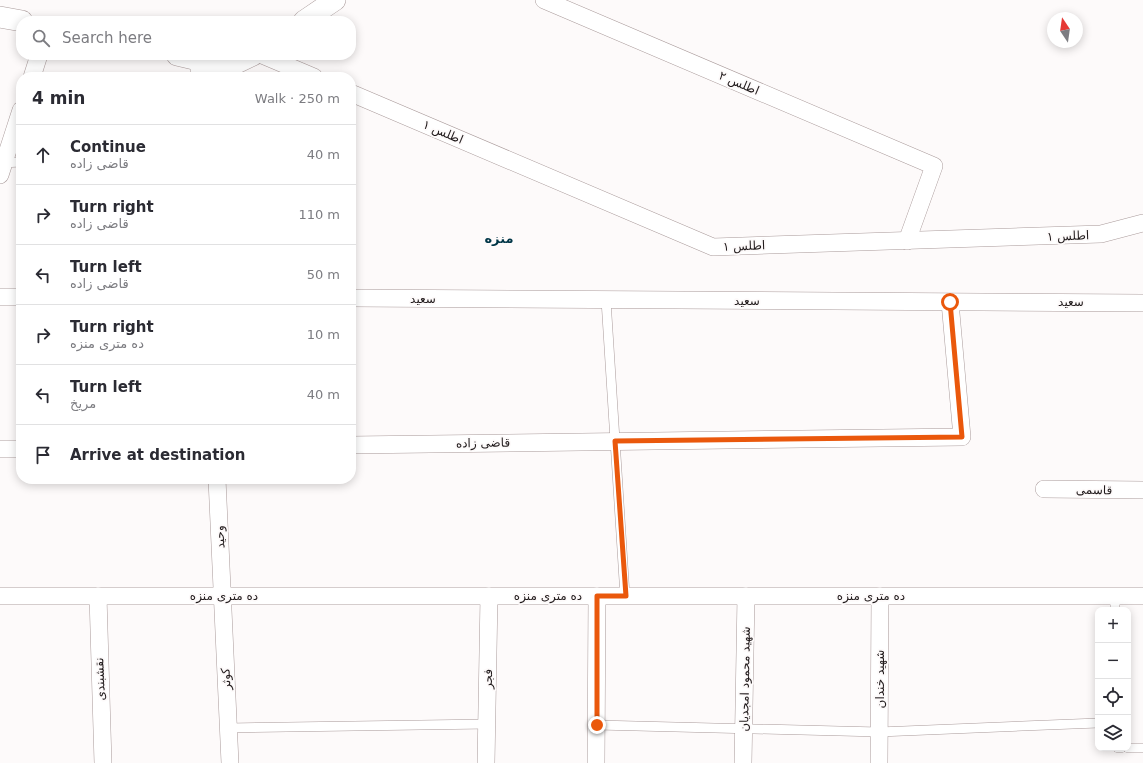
<!DOCTYPE html>
<html lang="en">
<head>
<meta charset="utf-8">
<style>
  :root { --surface:#fff; --page:#f7f7f7; --text:#2b2b33; --muted:#7c7c81; --line:#e1e1e2 }
  body { margin:0; font-family:"DejaVu Sans",Cairo,sans-serif; background:var(--page); color:var(--text) }
  .controls { position:absolute; right:12px; bottom:12px; display:grid; overflow:hidden; border-radius:8px; box-shadow:0 2px 10px #0003 }
  .controls button { width:36px; height:36px; display:grid; place-items:center; padding:0; border:0; border-bottom:1px solid var(--line); background:var(--surface); color:var(--text); font:20px sans-serif }
  .compass { position:absolute; left:1047px; top:12px; width:36px; height:36px; border-radius:50%; background:var(--surface); box-shadow:0 2px 10px #0003; rotate:347deg }
  .stop { position:absolute; width:12px; height:12px; margin:-9px; border:3px solid #ea580c; border-radius:50%; background:#fff }
  .stop.end { background:#ea580c; border-color:#fff; box-shadow:0 1px 4px #0008 }
  .list { margin:0; padding:0; list-style:none }
  h2 { display:flex; justify-content:space-between; align-items:center; height:52px; margin:0; padding:0 16px; font-size:17px }
  h2 small { font-size:13px; font-weight:400; color:var(--muted) }
  .list li { display:grid; grid-template-columns:26px 1fr auto; gap:12px; align-items:center; box-sizing:border-box; height:60px; padding:0 16px; border-top:1px solid var(--line) }
  .list b { display:block; font-size:15px; white-space:nowrap }
  .list p { margin:0; font-size:13px; white-space:nowrap; color:var(--muted) }
  .list em { font-size:13px; font-style:normal; color:var(--muted) }
  .icon { flex:none; width:22px; height:22px; fill:none; stroke:currentColor; stroke-width:2; stroke-linecap:round; stroke-linejoin:round }
  .map { position:relative; flex:none; width:1143px; height:763px; overflow:hidden }
  .search { position:absolute; background:var(--surface); box-shadow:0 2px 10px #0003; left:16px; top:16px; width:340px; height:44px; display:flex; align-items:center; gap:10px; box-sizing:border-box; padding:0 14px; border-radius:16px; color:var(--muted); font-size:15px }
  .panel { position:absolute; background:var(--surface); box-shadow:0 2px 10px #0003; left:16px; top:72px; width:340px; height:412px; border-radius:16px }
  .map>svg:first-child { display:block }
  .lines { fill:none; stroke-linecap:round; stroke-linejoin:round }
  .service-casing { stroke:#aa9b9b; stroke-width:10 }
  .minor-casing { stroke:#aa9b9b; stroke-width:18 }
  .tertiary-casing { stroke:#aa9b9b; stroke-width:22 }
  .service { stroke:#fff; stroke-width:9 }
  .minor { stroke:#fff; stroke-width:17 }
  .tertiary { stroke:#fff; stroke-width:21 }
  .route { stroke:#ea580c; stroke-width:5 }
  .labels { text-anchor:middle; stroke-width:3.5; stroke-linejoin:round; paint-order:stroke }
  .street-label { font-size:12px; fill:#201a1b; stroke:#fdfafa }
  .neighbourhood-label { font-size:13px; font-weight:bold; fill:#003647; stroke:#fdfafa }
</style>
</head>
<body>
<div class="map">
<svg width="1143" height="763" viewBox="0 0 1143 763">
  <rect width="100%" height="100%" fill="#fdfafa"/>
  <g class="lines">
    <g class="service-casing">
      <g id="service">
        <path d="M 2,163 L 21,162"/>
        <path d="M 606,300 L 625,596"/>
        <path d="M 1115,596 L 1115,610"/>
        <path d="M 597,725 L 879,732 L 1098,723"/>
        <path d="M 229,728 L 487,724"/>
        <path d="M 1118,748 L 1121,748"/>
        <path d="M 1128,748 L 1143,748"/>
      </g>
    </g>
    <g class="minor-casing">
      <g id="minor">
        <path d="M 544,0 L 934,166 L 907,241"/>
        <path d="M 262,55 L 314,77"/>
        <path d="M 199,60 L 199,77"/>
        <path d="M 32,77 L 39,55"/>
        <path d="M 351,93 L 713,247 L 1101,234 L 1143,223"/>
        <path d="M 0,175 L 21,110"/>
        <path d="M 0,297 L 21,297"/>
        <path d="M 351,298 L 1143,303"/>
        <path d="M 351,445 L 962,437 L 950,302"/>
        <path d="M 0,449 L 21,449"/>
        <path d="M 217,479 L 230,763"/>
        <path d="M 1044,489 L 1143,490"/>
        <path d="M 0,596 L 1143,596"/>
        <path d="M 98,596 L 103,763"/>
        <path d="M 486,763 L 489,596"/>
        <path d="M 596,763 L 597,596"/>
        <path d="M 743,763 L 746,596"/>
        <path d="M 879,763 L 880,596"/>
      </g>
    </g>
    <g class="tertiary-casing">
      <g id="tertiary">
        <path d="M 0,17 L 22,21"/>
        <path d="M 304,21 L 335,0"/>
        <path d="M 177,55 L 228,67 L 253,55"/>
      </g>
    </g>
    <use href="#service" class="service"/>
    <use href="#minor" class="minor"/>
    <use href="#tertiary" class="tertiary"/>
  </g>
  <g class="lines">
    <path class="route" d="M 597,725 L 597,596 L 626,596 L 615,441 L 962,437 L 950,302"/>
  </g>
  <g class="labels">
    <g class="street-label">
      <text transform="translate(739 83) rotate(23)" y="4">اطلس ۲</text>
      <text transform="translate(443 132) rotate(23)" y="4">اطلس ۱</text>
      <text transform="translate(1068 236) rotate(-2)" y="4">اطلس ۱</text>
      <text transform="translate(744 246) rotate(-2)" y="4">اطلس ۱</text>
      <text x="423" y="303">سعید</text>
      <text x="747" y="305">سعید</text>
      <text x="1071" y="306">سعید</text>
      <text transform="translate(483 443) rotate(-1)" y="4">قاضی زاده</text>
      <text transform="translate(1094 490) rotate(1)" y="4">قاسمی</text>
      <text transform="translate(220 537) rotate(-93)" y="4">وحید</text>
      <text x="224" y="600">ده متری منزه</text>
      <text x="548" y="600">ده متری منزه</text>
      <text x="871" y="600">ده متری منزه</text>
      <text transform="translate(100 679) rotate(-92)" y="4">نقشبندی</text>
      <text transform="translate(226 679) rotate(-93)" y="4">کوثر</text>
      <text transform="translate(488 679) rotate(-89)" y="4">فجر</text>
      <text transform="translate(745 679) rotate(-89)" y="4">شهید محمود امجدیان</text>
      <text transform="translate(880 679) rotate(-90)" y="4">شهید خندان</text>
    </g>
    <g class="neighbourhood-label">
      <text x="499" y="243">منزه</text>
    </g>
  </g>
</svg>
<div class="controls">
<button>+</button>
<button>−</button>
<button><svg class="icon" aria-label="locate" viewBox="0 0 24 24"><circle cx="12" cy="12" r="6"/><path d="M12 2v4M12 18v4M2 12h4M18 12h4"/></svg></button>
<button><svg class="icon" aria-label="layers" viewBox="0 0 24 24"><path d="M12 4l9 5-9 5-9-5zM3 14l9 5 9-5"/></svg></button>
</div>
<svg class="compass" viewBox="-18 -18 36 36"><path d="M0-13l5 13h-10z" fill="#e53935"/><path d="M0 13l5-13h-10z" fill="#7c7c81"/></svg>
<div class="stop" style="left:950px;top:302px"></div>
<div class="stop end" style="left:597px;top:725px"></div>
<div class="search"><svg class="icon" aria-label="search" viewBox="0 0 24 24"><circle cx="10" cy="10" r="6"/><path d="M15 15l6 6"/></svg>Search here</div>
<section class="panel">
<h2>4 min<small>Walk · 250 m</small></h2>
<ul class="list">
<li><svg class="icon" aria-label="ahead" viewBox="0 0 24 24"><path d="M12 20V5M6 11l6-6 6 6"/></svg><div><b>Continue</b><p>قاضی زاده</p></div><em>40 m</em></li>
<li><svg class="icon" aria-label="right" viewBox="0 0 24 24"><path d="M7 20v-9h11M14 6l5 5-5 5"/></svg><div><b>Turn right</b><p>قاضی زاده</p></div><em>110 m</em></li>
<li><svg class="icon" aria-label="left" viewBox="0 0 24 24"><path d="M17 20v-9H6M10 6l-5 5 5 5"/></svg><div><b>Turn left</b><p>قاضی زاده</p></div><em>50 m</em></li>
<li><svg class="icon" aria-label="right" viewBox="0 0 24 24"><path d="M7 20v-9h11M14 6l5 5-5 5"/></svg><div><b>Turn right</b><p>ده متری منزه</p></div><em>10 m</em></li>
<li><svg class="icon" aria-label="left" viewBox="0 0 24 24"><path d="M17 20v-9H6M10 6l-5 5 5 5"/></svg><div><b>Turn left</b><p>مریخ</p></div><em>40 m</em></li>
<li><svg class="icon" aria-label="arrive" viewBox="0 0 24 24"><path d="M6 21V4h12l-3 4 3 4H6"/></svg><div><b>Arrive at destination</b></div></li>
</ul>
</section>
</div>
</body>
</html>
